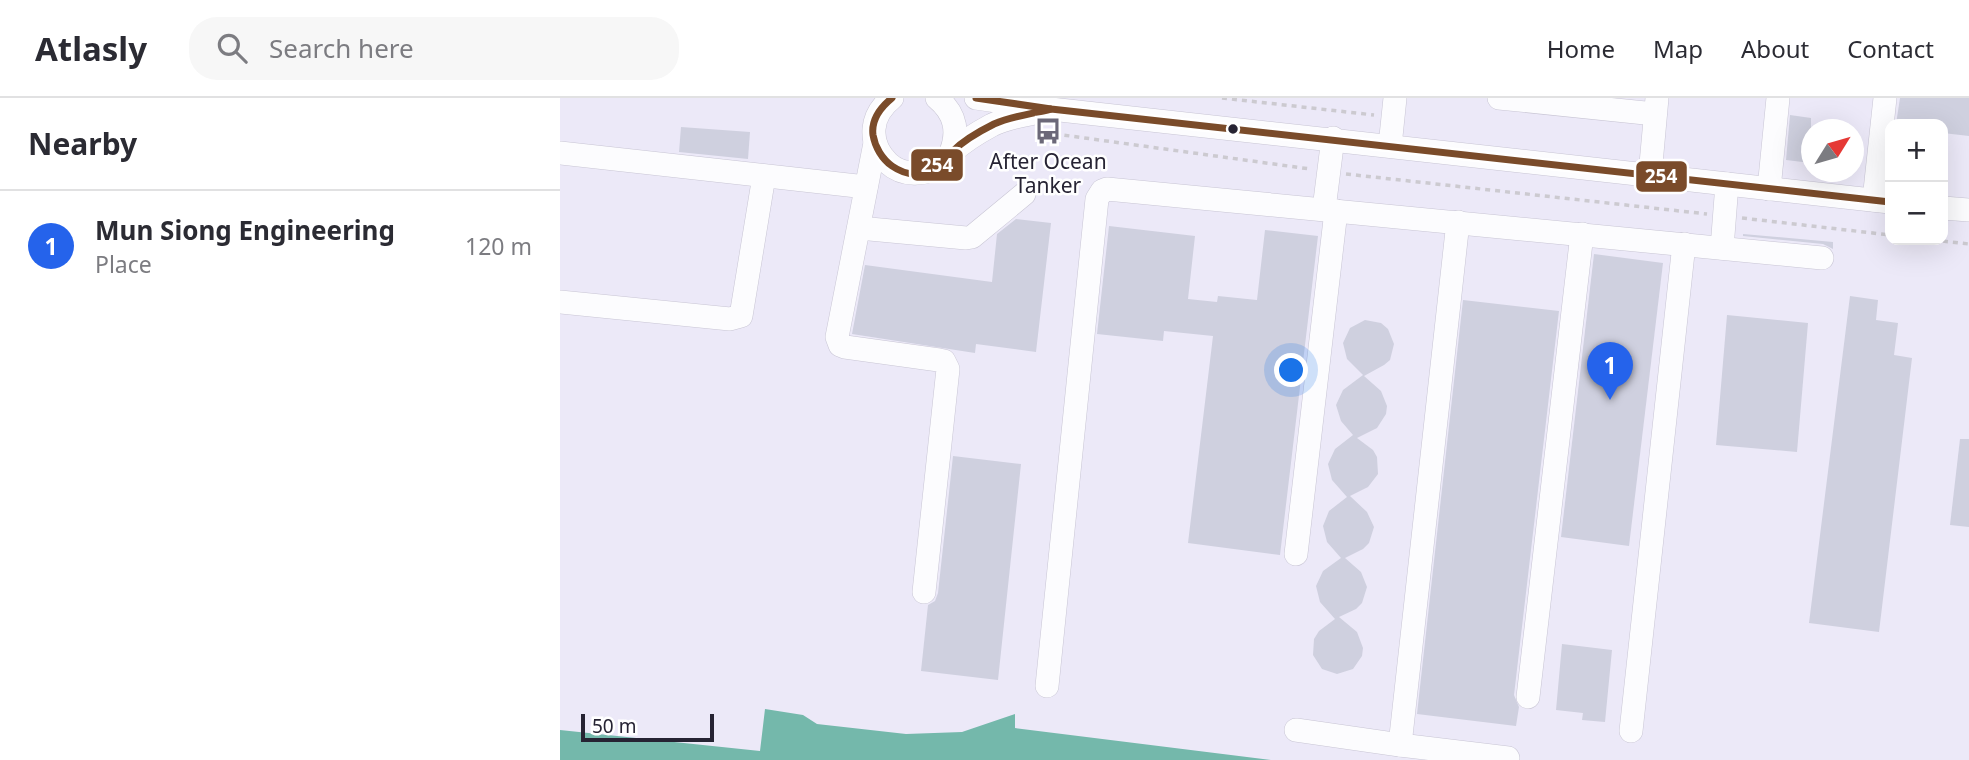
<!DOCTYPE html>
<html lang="en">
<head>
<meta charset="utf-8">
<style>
  :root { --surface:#fff; --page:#f7f7f7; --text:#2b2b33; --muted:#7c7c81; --line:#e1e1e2; --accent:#2563eb }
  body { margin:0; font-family:"Noto Sans",sans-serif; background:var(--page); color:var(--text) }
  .controls { position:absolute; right:21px; top:21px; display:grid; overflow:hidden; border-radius:14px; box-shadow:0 7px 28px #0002 }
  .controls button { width:63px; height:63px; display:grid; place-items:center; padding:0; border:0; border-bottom:2px solid var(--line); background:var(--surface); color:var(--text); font:35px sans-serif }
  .compass { position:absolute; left:1241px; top:21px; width:63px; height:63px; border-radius:50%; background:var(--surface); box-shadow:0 7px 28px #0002; rotate:53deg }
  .scale { position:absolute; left:21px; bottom:18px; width:133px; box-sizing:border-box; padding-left:7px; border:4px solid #262333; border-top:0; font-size:19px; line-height:24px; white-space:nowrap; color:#262333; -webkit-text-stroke:5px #fff; paint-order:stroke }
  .you { position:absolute; left:732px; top:273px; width:24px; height:24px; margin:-18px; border:5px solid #fff; border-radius:50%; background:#1a73e8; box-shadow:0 0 0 10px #1a73e833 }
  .badge { display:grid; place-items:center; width:46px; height:46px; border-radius:50%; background:var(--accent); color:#fff; font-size:23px; font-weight:700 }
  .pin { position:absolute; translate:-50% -58px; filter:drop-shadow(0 2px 4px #0008) }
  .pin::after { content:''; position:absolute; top:37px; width:24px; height:21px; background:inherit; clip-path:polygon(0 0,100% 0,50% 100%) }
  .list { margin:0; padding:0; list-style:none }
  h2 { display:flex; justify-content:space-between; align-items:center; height:91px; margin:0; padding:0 28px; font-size:30px }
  h2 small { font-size:23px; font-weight:400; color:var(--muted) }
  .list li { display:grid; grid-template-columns:46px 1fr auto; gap:21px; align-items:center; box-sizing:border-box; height:112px; padding:0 28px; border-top:2px solid var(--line) }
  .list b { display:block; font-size:26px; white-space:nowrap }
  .list p { margin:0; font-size:23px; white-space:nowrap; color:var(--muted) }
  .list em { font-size:23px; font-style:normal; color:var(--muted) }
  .icon { flex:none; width:38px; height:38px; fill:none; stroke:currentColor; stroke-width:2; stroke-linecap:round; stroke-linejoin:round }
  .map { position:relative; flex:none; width:1409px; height:662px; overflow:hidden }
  header { display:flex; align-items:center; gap:42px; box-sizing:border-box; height:98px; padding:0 35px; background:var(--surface); border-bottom:2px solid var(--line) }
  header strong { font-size:33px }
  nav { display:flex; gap:38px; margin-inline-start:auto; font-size:24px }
  .search { width:490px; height:63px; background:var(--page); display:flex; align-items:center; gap:18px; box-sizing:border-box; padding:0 24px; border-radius:28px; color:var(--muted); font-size:26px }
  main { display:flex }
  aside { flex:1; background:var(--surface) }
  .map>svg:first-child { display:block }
  .water { fill:#74b8ab }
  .building { fill:#cfd0df }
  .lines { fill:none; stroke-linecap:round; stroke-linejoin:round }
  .minor-casing { stroke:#c8c5d4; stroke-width:24 }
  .path { stroke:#cccad0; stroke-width:3.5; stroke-dasharray:5 5; stroke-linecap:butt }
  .minor { stroke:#fcfcfe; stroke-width:23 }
  .bus-1-casing { stroke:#fff; stroke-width:12 }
  .bus-1 { stroke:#7a4b2a; stroke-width:7 }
  .bus-dot { fill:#262333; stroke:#fff; stroke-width:2.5 }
  .labels { text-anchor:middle; stroke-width:5; stroke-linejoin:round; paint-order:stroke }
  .poi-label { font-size:21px; fill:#262333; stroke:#fff }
  .line-badge { stroke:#fff; stroke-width:2.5 }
  .badge-label { font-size:19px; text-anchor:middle; font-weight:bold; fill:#fff }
</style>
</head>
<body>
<header>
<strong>Atlasly</strong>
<div class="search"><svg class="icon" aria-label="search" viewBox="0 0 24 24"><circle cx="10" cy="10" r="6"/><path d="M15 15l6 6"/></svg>Search here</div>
<nav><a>Home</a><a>Map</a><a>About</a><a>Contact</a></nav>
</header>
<main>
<aside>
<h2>Nearby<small></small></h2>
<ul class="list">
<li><span class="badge">1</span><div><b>Mun Siong Engineering</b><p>Place</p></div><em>120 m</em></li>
</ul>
</aside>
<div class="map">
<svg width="1409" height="662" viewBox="0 0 1409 662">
  <rect width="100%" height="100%" fill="#ece9f8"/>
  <path class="water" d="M 205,611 L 243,617 L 257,626 L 346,636 L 402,634 L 455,616 L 455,630 L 711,662 L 0,662 L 0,632 L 200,653 Z"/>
  <g class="building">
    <path d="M 1340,0 L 1409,0 L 1409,38 L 1383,35 L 1383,26 L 1336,26 Z"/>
    <path d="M 1230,17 L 1251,20 L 1251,65 L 1226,62 Z"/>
    <path d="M 121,29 L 190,34 L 188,61 L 119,54 Z"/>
    <path d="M 456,121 L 491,125 L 476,254 L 416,246 L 415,255 L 292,236 L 305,167 L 432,184 L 437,136 Z"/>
    <path d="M 549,128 L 635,138 L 628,201 L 657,204 L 658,198 L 697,202 L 705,132 L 758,138 L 720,457 L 628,445 L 653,238 L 604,233 L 603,243 L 537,236 Z"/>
    <path d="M 1183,136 L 1273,144 L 1273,151 L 1263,146 L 1183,138 Z"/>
    <path d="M 1034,156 L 1103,165 L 1069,448 L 1001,439 Z"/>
    <path d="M 1290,198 L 1318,202 L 1316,222 L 1338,225 L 1334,257 L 1352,260 L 1319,534 L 1249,525 Z"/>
    <path d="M 903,202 L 999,213 L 954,597 L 959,609 L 956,628 L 857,616 Z"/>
    <path d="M 1167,217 L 1248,225 L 1237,354 L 1156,347 Z"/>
    <path d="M 805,222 L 821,225 L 828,231 L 834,246 L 830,262 L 824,267 L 804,278 L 821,293 L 827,308 L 826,316 L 817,330 L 797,340 L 813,352 L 817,359 L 818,376 L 808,389 L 790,398 L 807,414 L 814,429 L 809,445 L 803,451 L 785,460 L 801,474 L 807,489 L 802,505 L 796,511 L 779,519 L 797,534 L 803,550 L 802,558 L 793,571 L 777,576 L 762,571 L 753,557 L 754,541 L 759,533 L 775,521 L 760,504 L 756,488 L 763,473 L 781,460 L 767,444 L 763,428 L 769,413 L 787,399 L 772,382 L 768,366 L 775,351 L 793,337 L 781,323 L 776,307 L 783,292 L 803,277 L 787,261 L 783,245 L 790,230 Z"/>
    <path d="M 1400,341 L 1409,341 L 1409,429 L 1390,427 Z"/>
    <path d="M 393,358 L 461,366 L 438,582 L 361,573 L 368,507 L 375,503 L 378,495 Z"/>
    <path d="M 1002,546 L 1052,552 L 1045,624 L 1022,622 L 1023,615 L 996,612 Z"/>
  </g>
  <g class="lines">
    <g class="minor-casing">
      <g id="minor">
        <path d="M 332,0 C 322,8 315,18 314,31 C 313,44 319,56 328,65 C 342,78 366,79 381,66 C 385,63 388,57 392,54 C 403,44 419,34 432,27 C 448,19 467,17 484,13"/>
        <path d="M 377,0 C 395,15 399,33 391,54"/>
        <path d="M 416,0 L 491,11 L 1330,104"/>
        <path d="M 939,0 L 1095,16"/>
        <path d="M 315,45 L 277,239 L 280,247 L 285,249 L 379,262 L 384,263 L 388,271 L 364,494"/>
        <path d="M 830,48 L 835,0"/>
        <path d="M 0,55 L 306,89"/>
        <path d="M 1090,77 L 1097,0"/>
        <path d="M 1209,91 L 1218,0"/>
        <path d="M 1314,102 L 1325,0"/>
        <path d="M 1383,110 L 1409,112"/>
        <path d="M 764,111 L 773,40"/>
        <path d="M 299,130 L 406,140 L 412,139 L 464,96"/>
        <path d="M 1162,150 L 1167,86"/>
        <path d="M 0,204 L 170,221 L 181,218 L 204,78"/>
        <path d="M 736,456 L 776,113"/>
        <path d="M 487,588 L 537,101 L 542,93 L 547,91 L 1262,160"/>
        <path d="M 968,599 L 1022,136"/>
        <path d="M 736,632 L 840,647 L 898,124"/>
        <path d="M 1071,633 L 1124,146"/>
        <path d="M 840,647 L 948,660"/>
      </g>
    </g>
    <g class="path">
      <path d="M 662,0 L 814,17"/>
      <path d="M 496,32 L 503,37 L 750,71"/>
      <path d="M 786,76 L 1147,116"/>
      <path d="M 1182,120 L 1330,137"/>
      <path d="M 1373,142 L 1409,146"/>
    </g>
    <use href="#minor" class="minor"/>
    <g class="bus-1-casing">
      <g id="bus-1">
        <path d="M 332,0 C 321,9 311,22 313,37 C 315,49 322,61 332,68 C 358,86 375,70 393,53 C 404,42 420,33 434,26 C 452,18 472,16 491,11"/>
        <path d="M 416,0 L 491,11 L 1330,104"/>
      </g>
    </g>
    <use href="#bus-1" class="bus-1"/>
  </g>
  <defs>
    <g id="bus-bare" transform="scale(2.1)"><path d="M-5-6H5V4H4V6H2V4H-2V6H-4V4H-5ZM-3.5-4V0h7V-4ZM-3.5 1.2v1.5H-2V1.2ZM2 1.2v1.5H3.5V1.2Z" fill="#6b6878" stroke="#fff" stroke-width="2.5" paint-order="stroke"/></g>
  </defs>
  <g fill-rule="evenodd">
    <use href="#bus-bare" x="488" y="33"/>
  </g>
  <circle class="bus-dot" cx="673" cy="31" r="6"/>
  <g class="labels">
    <g class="poi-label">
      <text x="488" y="71">After Ocean<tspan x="488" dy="24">Tanker</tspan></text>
    </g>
  </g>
  <g class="line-badge">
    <rect x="350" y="50" width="54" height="34" rx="7" fill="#7a4b2a"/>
    <rect x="1075" y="62" width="53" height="33" rx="7" fill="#7a4b2a"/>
  </g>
  <g class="badge-label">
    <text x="377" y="74">254</text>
    <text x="1101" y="85">254</text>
  </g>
</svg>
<div class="controls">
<button>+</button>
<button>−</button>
</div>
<svg class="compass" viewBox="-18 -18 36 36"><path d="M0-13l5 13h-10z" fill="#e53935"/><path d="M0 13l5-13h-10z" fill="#7c7c81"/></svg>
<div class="scale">50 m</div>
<div class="you"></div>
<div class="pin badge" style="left:1050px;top:302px">1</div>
</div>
</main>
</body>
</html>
